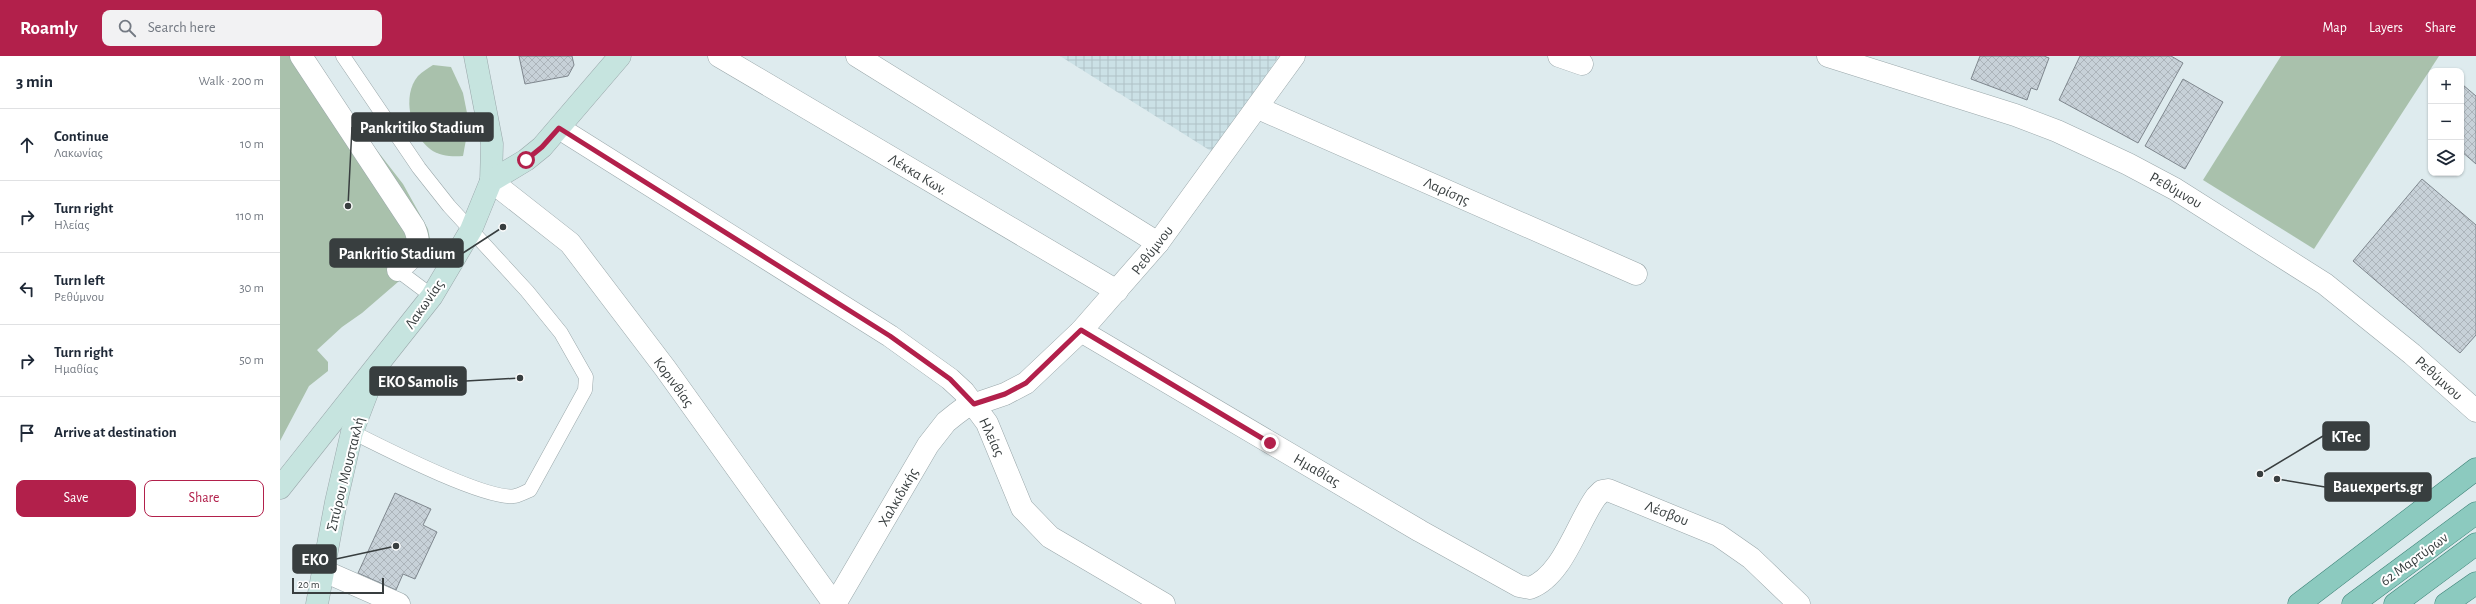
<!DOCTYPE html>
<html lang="en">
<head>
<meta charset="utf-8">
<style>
  :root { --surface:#fff; --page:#f2f2f3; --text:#1f2937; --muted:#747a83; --line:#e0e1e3; --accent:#b2204b }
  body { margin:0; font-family:"Alegreya Sans",sans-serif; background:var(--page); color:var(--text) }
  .controls { position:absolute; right:12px; top:12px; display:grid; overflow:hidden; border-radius:8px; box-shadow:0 1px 3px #0004 }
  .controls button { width:36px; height:36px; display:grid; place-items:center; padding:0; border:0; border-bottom:1px solid var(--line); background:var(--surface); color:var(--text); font:20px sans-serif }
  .scale { position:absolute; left:12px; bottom:10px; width:92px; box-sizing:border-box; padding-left:4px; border:2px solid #383e3f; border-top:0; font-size:11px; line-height:14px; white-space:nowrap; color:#383e3f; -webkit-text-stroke:3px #fff; paint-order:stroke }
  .stop { position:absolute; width:12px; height:12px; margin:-9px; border:3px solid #b2204b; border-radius:50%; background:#fff }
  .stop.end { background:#b2204b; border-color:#fff; box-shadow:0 1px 4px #0008 }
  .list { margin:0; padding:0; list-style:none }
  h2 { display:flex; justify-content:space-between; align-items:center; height:52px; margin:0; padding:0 16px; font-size:17px }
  h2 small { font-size:13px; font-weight:400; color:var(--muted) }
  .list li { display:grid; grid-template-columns:26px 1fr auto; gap:12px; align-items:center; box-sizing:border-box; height:72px; padding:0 16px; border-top:1px solid var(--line) }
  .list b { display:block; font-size:15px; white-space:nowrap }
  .list p { margin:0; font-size:13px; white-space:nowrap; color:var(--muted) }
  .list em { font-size:13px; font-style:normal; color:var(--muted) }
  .actions { display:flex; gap:8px; padding:12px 16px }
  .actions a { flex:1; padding:9px 0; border:1px solid var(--accent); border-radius:8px; text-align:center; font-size:14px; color:var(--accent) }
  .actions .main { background:var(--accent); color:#fff }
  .icon { flex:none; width:22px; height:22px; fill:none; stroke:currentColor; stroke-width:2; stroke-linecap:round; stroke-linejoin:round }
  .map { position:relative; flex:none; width:2196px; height:548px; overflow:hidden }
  header { display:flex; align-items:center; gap:24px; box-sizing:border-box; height:56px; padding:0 20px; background:var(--accent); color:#fff }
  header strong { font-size:19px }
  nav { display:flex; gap:22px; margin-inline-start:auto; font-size:14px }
  .search { width:280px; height:36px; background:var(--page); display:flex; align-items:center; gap:10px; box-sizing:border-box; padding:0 14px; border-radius:8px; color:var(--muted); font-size:15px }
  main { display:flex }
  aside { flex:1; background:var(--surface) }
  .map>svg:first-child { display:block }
  .industrial { fill:url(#industrial-grid) }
  .grass { fill:#a9c1ac }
  .building { fill:url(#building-cross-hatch); stroke:#7f878e }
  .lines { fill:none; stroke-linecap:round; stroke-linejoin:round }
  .lane-casing { stroke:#9aa7aa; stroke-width:15 }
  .street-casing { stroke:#9aa7aa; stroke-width:23 }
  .secondary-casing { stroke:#9aa7aa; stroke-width:23 }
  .primary-casing { stroke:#3d8277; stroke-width:23 }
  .lane { stroke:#fff; stroke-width:14 }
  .street { stroke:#fff; stroke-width:22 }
  .secondary { stroke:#c6e4df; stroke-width:22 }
  .primary { stroke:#8ccabf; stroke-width:22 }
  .route { stroke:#b2204b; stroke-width:5 }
  .labels { text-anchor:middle; stroke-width:4; stroke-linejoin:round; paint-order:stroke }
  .street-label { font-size:15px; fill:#383e3f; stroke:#fff }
  .leader { fill:none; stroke:#383e3f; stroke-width:1.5 }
  .callout-dot { fill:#383e3f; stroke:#fff; stroke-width:1.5 }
  .callout { fill:#383e3f; stroke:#383e3f; stroke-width:1.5 }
  .callout-label { font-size:16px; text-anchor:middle; font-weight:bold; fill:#fff }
</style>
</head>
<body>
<header>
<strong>Roamly</strong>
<div class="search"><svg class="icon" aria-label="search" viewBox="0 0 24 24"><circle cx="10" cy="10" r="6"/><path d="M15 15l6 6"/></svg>Search here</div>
<nav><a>Map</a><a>Layers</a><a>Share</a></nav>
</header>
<main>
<aside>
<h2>3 min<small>Walk · 200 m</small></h2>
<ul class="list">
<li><svg class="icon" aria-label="ahead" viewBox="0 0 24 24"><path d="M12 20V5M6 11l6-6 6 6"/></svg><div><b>Continue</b><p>Λακωνίας</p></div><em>10 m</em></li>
<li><svg class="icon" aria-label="right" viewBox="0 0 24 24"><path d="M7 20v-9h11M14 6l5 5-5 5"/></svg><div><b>Turn right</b><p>Ηλείας</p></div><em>110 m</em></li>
<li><svg class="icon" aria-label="left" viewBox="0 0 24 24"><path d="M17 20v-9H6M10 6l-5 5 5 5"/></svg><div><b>Turn left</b><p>Ρεθύμνου</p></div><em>30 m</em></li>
<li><svg class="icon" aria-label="right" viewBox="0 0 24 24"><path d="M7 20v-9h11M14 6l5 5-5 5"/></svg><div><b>Turn right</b><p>Ημαθίας</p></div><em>50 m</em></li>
<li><svg class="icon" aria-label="arrive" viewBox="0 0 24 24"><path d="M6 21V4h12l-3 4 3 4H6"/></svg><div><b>Arrive at destination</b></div></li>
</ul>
<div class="actions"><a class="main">Save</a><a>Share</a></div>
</aside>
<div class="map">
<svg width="2196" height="548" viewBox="0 0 2196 548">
  <defs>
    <pattern id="industrial-grid" width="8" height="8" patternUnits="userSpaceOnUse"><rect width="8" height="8" fill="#cbe1e6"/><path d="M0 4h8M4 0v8" fill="none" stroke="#afc2c6"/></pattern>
    <pattern id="building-cross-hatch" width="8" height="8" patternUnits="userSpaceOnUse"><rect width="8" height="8" fill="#c7d1d8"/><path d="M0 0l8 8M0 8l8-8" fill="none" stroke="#acb4ba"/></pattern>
  </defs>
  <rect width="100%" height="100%" fill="#deebee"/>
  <path class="industrial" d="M 780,0 L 999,0 L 934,97 Z"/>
  <g class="grass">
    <path d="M 0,0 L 28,0 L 47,30 L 123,128 L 148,173 L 150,183 L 148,194 L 140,207 L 82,257 L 62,271 L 37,294 L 48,306 L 48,315 L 29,330 L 0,385 Z"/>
    <path d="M 2001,0 L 2159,0 L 2034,193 L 1923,124 Z"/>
    <path d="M 153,9 L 171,11 L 183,37 L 189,67 L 183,100 C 172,101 159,100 150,93 C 131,78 121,40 138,20 C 142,16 148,12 153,9 Z"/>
  </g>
  <g class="building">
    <path d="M 239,0 L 292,0 L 294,9 L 288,20 L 245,28 Z"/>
    <path d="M 1700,0 L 1764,0 L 1769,2 L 1757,34 L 1751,32 L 1747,44 L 1691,23 Z"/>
    <path d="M 1800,0 L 1891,0 L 1903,7 L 1858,87 L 1779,44 Z"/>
    <path d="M 1903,23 L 1943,46 L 1905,113 L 1865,90 Z"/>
    <path d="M 2183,29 L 2196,40 L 2196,108 L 2181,95 Z"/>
    <path d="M 2142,123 L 2196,169 L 2196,279 L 2180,297 L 2073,205 Z"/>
    <path d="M 115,437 L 151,453 L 143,469 L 157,476 L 135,523 L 123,518 L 116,534 L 78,517 Z"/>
  </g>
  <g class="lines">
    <g class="lane-casing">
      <g id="lane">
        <path d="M 63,0 L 139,112 L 169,150 L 247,235 L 281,277 L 306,321 L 305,334 L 250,434 C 245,436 240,439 235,440 C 207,445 102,391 72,376"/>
        <path d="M 116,213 L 152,240"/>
      </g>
    </g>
    <g class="street-casing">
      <g id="street">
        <path d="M 21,0 L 134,171 C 144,193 134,200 118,214"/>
        <path d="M 439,0 L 837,235"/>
        <path d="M 577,0 L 878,187"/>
        <path d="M 1279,0 L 1302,8"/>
        <path d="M 1548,0 L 1735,59 L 1777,75 L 1848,108 L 1895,133 L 2045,228 L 2132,298 L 2196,355"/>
        <path d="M 978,52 L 1356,218"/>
        <path d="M 279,72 L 610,280 L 670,323 L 684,336 L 707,367 L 742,452 L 770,481 L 884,548"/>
        <path d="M 211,125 L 290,187 L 385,312 L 554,548"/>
        <path d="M 801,275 L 1140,475 L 1239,530 L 1250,532 C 1283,520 1297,467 1316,441 L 1322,435 L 1328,434 L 1438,479 L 1471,502 L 1519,548"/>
        <path d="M 44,515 L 119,548"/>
        <path d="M 555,548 L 648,389 L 666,366 L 676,358 L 684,352 L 725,338 L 746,327 L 801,275 L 878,187 L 1014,0"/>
      </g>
    </g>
    <g class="secondary-casing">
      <g id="secondary">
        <path d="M 195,0 L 212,88 L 211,125"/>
        <path d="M 0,432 L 152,240 L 191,174 L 211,125 L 246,104 L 262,91 L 340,0"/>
        <path d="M 37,548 L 56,446 L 72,376 L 90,329"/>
      </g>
    </g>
    <g class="primary-casing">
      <g id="primary">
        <path d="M 2019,548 L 2196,413"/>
        <path d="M 2073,548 L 2196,457"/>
        <path d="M 2115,548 L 2196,488"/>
        <path d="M 2166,548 L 2196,527"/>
      </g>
    </g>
    <use href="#lane" class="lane"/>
    <use href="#street" class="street"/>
    <use href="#secondary" class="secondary"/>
    <use href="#primary" class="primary"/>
  </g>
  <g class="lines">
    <path class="route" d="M 246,104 L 262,91 L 279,72 L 610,280 L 670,323 L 694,348 L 725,338 L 746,327 L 801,274 L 990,387"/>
  </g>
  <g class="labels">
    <g class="street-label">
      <text transform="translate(638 118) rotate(31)" y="5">Λέκκα Κων.</text>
      <text transform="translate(1896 134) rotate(30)" y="5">Ρεθύμνου</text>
      <text transform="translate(1167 135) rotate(24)" y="5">Λαρίσης</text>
      <text transform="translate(872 194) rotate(-52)" y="5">Ρεθύμνου</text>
      <text transform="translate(144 248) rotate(-55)" y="5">Λακωνίας</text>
      <text transform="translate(2159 322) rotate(42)" y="5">Ρεθύμνου</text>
      <text transform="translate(394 326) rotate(54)" y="5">Κορινθίας</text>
      <text transform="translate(712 381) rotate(65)" y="5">Ηλείας</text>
      <text transform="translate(1037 414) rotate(30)" y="5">Ημαθίας</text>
      <text transform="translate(65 418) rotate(-76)" y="5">Σπύρου Μουστακλή</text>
      <text transform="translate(618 441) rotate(-60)" y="5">Χαλκιδικής</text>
      <text transform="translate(1387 457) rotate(21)" y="5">Λέσβου</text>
      <text transform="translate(2134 503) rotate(-36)" y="5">62 Μαρτύρων</text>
    </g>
  </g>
  <path class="leader" d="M68 150L72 71M223 171L183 197M240 322L186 325M1980 418L2043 380M1997 423L2045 431M116 490L56 503"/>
  <g class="callout-dot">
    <circle cx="68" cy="150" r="4"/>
    <circle cx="223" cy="171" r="4"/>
    <circle cx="240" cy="322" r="4"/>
    <circle cx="1980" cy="418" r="4"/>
    <circle cx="1997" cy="423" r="4"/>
    <circle cx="116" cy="490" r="4"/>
  </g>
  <g class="callout">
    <rect x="72" y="57" width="141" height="28" rx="4"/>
    <rect x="50" y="183" width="133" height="28" rx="4"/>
    <rect x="90" y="311" width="96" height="28" rx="4"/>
    <rect x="2043" y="366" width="46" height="28" rx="4"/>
    <rect x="2045" y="417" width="106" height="28" rx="4"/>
    <rect x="13" y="489" width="43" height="28" rx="4"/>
  </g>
  <g class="callout-label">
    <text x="142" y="77">Pankritiko Stadium</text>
    <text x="117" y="203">Pankritio Stadium</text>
    <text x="138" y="331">EKO Samolis</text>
    <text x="2066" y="386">KTec</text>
    <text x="2098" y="436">Bauexperts.gr</text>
    <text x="35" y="509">EKO</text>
  </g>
</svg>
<div class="controls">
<button>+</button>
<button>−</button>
<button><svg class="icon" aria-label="layers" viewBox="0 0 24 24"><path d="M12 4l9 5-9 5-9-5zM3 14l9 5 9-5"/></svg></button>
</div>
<div class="scale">20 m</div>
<div class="stop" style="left:246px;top:104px"></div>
<div class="stop end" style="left:990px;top:387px"></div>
</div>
</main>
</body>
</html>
